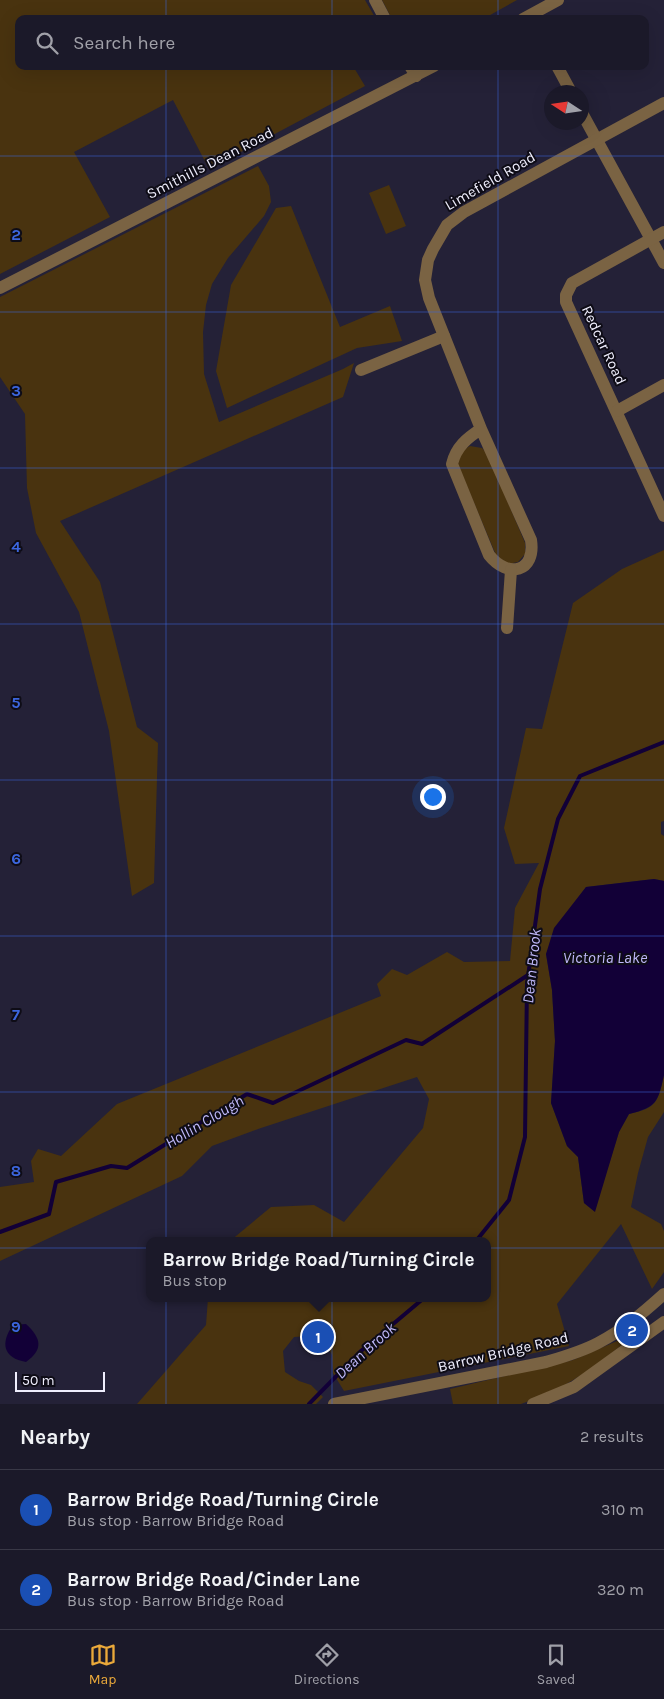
<!DOCTYPE html>
<html lang="en">
<head>
<meta charset="utf-8">
<style>
  :root { --surface:#1b1929; --page:#242231; --text:#f1f3f6; --muted:#a0a0a8; --line:#393846; --accent:#eba93a }
  body { margin:0; font-family:Karla,sans-serif; background:var(--page); color:var(--text) }
  .compass { position:absolute; left:544px; top:85px; width:45px; height:45px; border-radius:50%; background:var(--surface); box-shadow:0 5px 20px #0002; rotate:282deg }
  .scale { position:absolute; left:15px; bottom:12px; width:90px; box-sizing:border-box; padding-left:5px; border:2px solid #efeefd; border-top:0; font-size:14px; line-height:18px; white-space:nowrap; color:#efeefd; -webkit-text-stroke:4px #0e0c16; paint-order:stroke }
  .you { position:absolute; left:432px; top:796px; width:18px; height:18px; margin:-12px; border:4px solid #fff; border-radius:50%; background:#1a73e8; box-shadow:0 0 0 8px #1a73e833 }
  .badge { display:grid; place-items:center; width:32px; height:32px; border-radius:50%; background:var(--accent); color:#fff; font-size:16px; font-weight:700 }
  .pin { position:absolute; translate:-50% -50%; border:2px solid #fff; box-shadow:0 1px 5px #0006 }
  .popup { position:absolute; left:146px; top:1237px; width:345px; height:65px; box-sizing:border-box; display:grid; place-content:center; border-radius:10px; background:var(--surface); filter:drop-shadow(0 1px 4px #0005); font-size:16px; white-space:nowrap; color:var(--muted) }
  .popup b { font-size:19px; color:var(--text) }
  .popup::after { content:''; position:absolute; left:50%; top:100%; margin-left:-10px; border:10px solid transparent; border-top-color:var(--surface) }
  .list { margin:0; padding:0; list-style:none }
  h2 { display:flex; justify-content:space-between; align-items:center; height:65px; margin:0; padding:0 20px; font-size:21px }
  h2 small { font-size:16px; font-weight:400; color:var(--muted) }
  .list li { display:grid; grid-template-columns:32px 1fr auto; gap:15px; align-items:center; box-sizing:border-box; height:80px; padding:0 20px; border-top:1px solid var(--line) }
  .list b { display:block; font-size:19px; white-space:nowrap }
  .list p { margin:0; font-size:16px; white-space:nowrap; color:var(--muted) }
  .list em { font-size:16px; font-style:normal; color:var(--muted) }
  .icon { flex:none; width:28px; height:28px; fill:none; stroke:currentColor; stroke-width:2; stroke-linecap:round; stroke-linejoin:round }
  .map { position:relative; flex:none; width:664px; height:1404px; overflow:hidden }
  .search { position:absolute; background:var(--surface); box-shadow:0 5px 20px #0002; left:15px; right:15px; top:15px; height:55px; display:flex; align-items:center; gap:12px; box-sizing:border-box; padding:0 18px; border-radius:10px; color:var(--muted); font-size:19px }
  .sheet { height:225px; background:var(--surface) }
  nav { display:flex; justify-content:space-around; align-items:center; box-sizing:border-box; height:70px; border-top:1px solid var(--line); background:var(--surface); font-size:14px; color:var(--muted) }
  nav a { display:grid; justify-items:center; gap:2px }
  nav .on { color:var(--accent) }
  .map>svg:first-child { display:block }
  .green { fill:#49330f }
  .water { fill:#120037 }
  .lines { fill:none; stroke-linecap:round; stroke-linejoin:round }
  .stream { stroke:#120037; stroke-width:4 }
  .minor { stroke:#7a6343; stroke-width:12 }
  .tertiary { stroke:#7a6343; stroke-width:12 }
  .grid { fill:none; stroke:#3c66de; stroke-width:1; stroke-opacity:0.55 }
  .labels { text-anchor:middle; stroke-width:4; stroke-linejoin:round; paint-order:stroke }
  .street-label { font-size:15px; fill:#efeefd; stroke:#0e0c16 }
  .water-label { font-size:16px; font-style:italic; fill:#bfb8f9; stroke:#0e0c16 }
  .grid-label { font-size:16px; text-anchor:middle; font-weight:bold; fill:#3c66de; stroke:#0e0c16; stroke-width:4; stroke-linejoin:round; paint-order:stroke }
</style>
</head>
<body>
<div class="map">
<svg width="664" height="1404" viewBox="0 0 664 1404">
  <rect width="100%" height="100%" fill="#242137"/>
  <g class="green">
    <path d="M 0,0 L 365,0 L 376,19 L 19,19 L 19,66 L 353,66 L 365,86 L 209,169 L 173,100 L 74,152 L 110,217 L 0,274 Z"/>
    <path d="M 382,0 L 517,0 L 483,19 L 392,19 Z"/>
    <path d="M 258,166 L 269,186 L 271,202 L 264,216 L 228,258 L 212,284 L 206,305 L 203,332 L 204,374 L 219,422 L 343,369 L 354,363 L 343,397 L 60,521 L 100,582 L 137,727 L 158,743 L 154,883 L 132,896 L 109,731 L 79,612 L 36,533 L 27,488 L 25,414 L 0,377 L 0,297 Z"/>
    <path d="M 389,185 L 406,226 L 386,234 L 369,193 Z"/>
    <path d="M 291,206 L 340,327 L 390,306 L 402,341 L 357,348 L 227,408 L 216,371 L 231,285 L 276,208 Z"/>
    <path d="M 470,446 L 482,448 L 488,455 L 525,543 L 525,554 L 518,562 L 508,564 L 496,555 L 458,465 C 458,458 463,449 470,446 Z"/>
    <path d="M 664,550 L 664,821 L 661,822 L 661,834 L 664,836 L 664,881 L 654,879 L 586,887 L 571,907 L 546,954 L 552,990 L 555,1041 L 551,1103 L 567,1146 L 578,1157 L 584,1203 L 594,1211 L 619,1132 L 629,1114 C 657,1108 658,1102 664,1075 L 664,1112 L 648,1137 L 638,1173 L 631,1207 L 661,1224 L 664,1231 L 664,1272 L 652,1289 L 621,1224 L 557,1304 L 569,1346 L 344,1391 L 333,1373 L 332,1355 L 325,1341 L 311,1336 L 294,1337 L 283,1351 L 285,1372 L 299,1381 L 311,1385 L 323,1397 L 316,1404 L 137,1404 L 206,1325 L 208,1298 L 487,1298 L 487,1241 L 230,1241 L 271,1207 L 314,1205 L 344,1222 L 423,1128 L 429,1099 L 417,1077 L 261,1128 L 212,1146 L 182,1176 L 0,1261 L 0,1187 L 34,1182 L 31,1161 L 38,1149 L 61,1156 L 117,1104 L 381,996 L 377,984 L 392,969 L 407,975 L 447,952 L 464,962 L 510,961 L 515,908 L 539,863 L 515,864 L 504,828 L 526,728 L 542,729 L 573,603 L 622,569 Z"/>
    <path d="M 638,1332 L 593,1368 L 553,1392 L 521,1404 L 453,1404 L 450,1389 L 573,1360 Z"/>
  </g>
  <g class="water">
    <path d="M 654,879 L 664,881 L 664,1075 C 658,1102 657,1107 629,1114 L 619,1132 L 595,1212 L 584,1203 L 578,1157 L 567,1146 L 551,1103 L 555,1041 L 552,990 L 546,954 L 554,928 L 586,887 Z"/>
    <path d="M 26,1324 C 41,1338 44,1349 26,1362 C 3,1358 0,1343 13,1325 Z"/>
  </g>
  <g class="lines">
    <g class="stream">
      <path d="M 0,1232 L 49,1214 L 56,1182 L 111,1166 L 127,1168 L 247,1094 L 273,1103 L 406,1040 L 422,1044 L 528,975"/>
      <path d="M 476,1241 L 509,1200 L 525,1137 L 527,984 L 540,889 L 558,819 L 580,776 L 664,742"/>
      <path d="M 309,1404 L 361,1351 L 424,1298"/>
    </g>
    <g class="minor">
      <path d="M 375,0 L 385,19"/>
      <path d="M 410,66 L 416,76"/>
      <path d="M 557,66 L 571,92"/>
      <path d="M 582,113 L 664,263"/>
      <path d="M 664,232 L 572,283 L 566,295 L 566,302 L 664,516"/>
      <path d="M 361,370 L 444,336"/>
      <path d="M 617,411 L 664,385"/>
      <path d="M 481,429 C 467,438 456,447 452,464 L 489,555 C 508,579 536,572 531,540 L 481,429 L 429,298 L 425,280 L 428,260 L 433,249 L 447,225 L 464,212 L 664,103"/>
      <path d="M 507,628 L 511,570"/>
      <path d="M 334,1404 L 546,1362 C 563,1357 581,1352 598,1343 C 623,1330 643,1313 664,1294"/>
      <path d="M 533,1404 L 574,1387 L 664,1322"/>
    </g>
    <g class="tertiary">
      <path d="M 523,19 L 558,0"/>
      <path d="M 0,288 L 434,66"/>
    </g>
  </g>
  <path class="grid" d="M 166,0 L 166,19M 332,0 L 332,19M 498,0 L 498,19M 166,66 L 166,1404M 332,66 L 332,1404M 498,66 L 498,1404M 0,156 L 664,156M 0,312 L 664,312M 0,468 L 664,468M 0,624 L 664,624M 0,780 L 664,780M 0,936 L 664,936M 0,1092 L 664,1092M 0,1248 L 664,1248"/>
  <g class="labels">
    <g class="street-label">
      <text transform="translate(210 163) rotate(-27)" y="5">Smithills Dean Road</text>
      <text transform="translate(490 181) rotate(-30)" y="5">Limefield Road</text>
      <text transform="translate(604 345) rotate(65)" y="5">Redcar Road</text>
      <text transform="translate(503 1352) rotate(-13)" y="5">Barrow Bridge Road</text>
    </g>
    <g class="water-label">
      <text x="605" y="963">Victoria Lake</text>
      <text transform="translate(531 966) rotate(-84)" y="6">Dean Brook</text>
      <text transform="translate(204 1121) rotate(-31)" y="6">Hollin Clough</text>
      <text transform="translate(365 1350) rotate(-42)" y="6">Dean Brook</text>
    </g>
  </g>
  <g class="grid-label">
    <text x="16" y="240">2</text>
    <text x="16" y="396">3</text>
    <text x="16" y="552">4</text>
    <text x="16" y="708">5</text>
    <text x="16" y="864">6</text>
    <text x="16" y="1020">7</text>
    <text x="16" y="1176">8</text>
    <text x="16" y="1332">9</text>
  </g>
</svg>
<svg class="compass" viewBox="-18 -18 36 36"><path d="M0-13l5 13h-10z" fill="#e53935"/><path d="M0 13l5-13h-10z" fill="#a0a0a8"/></svg>
<div class="scale">50 m</div>
<div class="you"></div>
<div class="pin badge" style="left:318px;top:1337px;background:#1a4fb4">1</div>
<div class="popup"><b>Barrow Bridge Road/Turning Circle</b>Bus stop</div>
<div class="pin badge" style="left:632px;top:1330px;background:#1a4fb4">2</div>
<div class="search"><svg class="icon" aria-label="search" viewBox="0 0 24 24"><circle cx="10" cy="10" r="6"/><path d="M15 15l6 6"/></svg>Search here</div>
</div>
<section class="sheet">
<h2>Nearby<small>2 results</small></h2>
<ul class="list">
<li><span class="badge" style="background:#1a4fb4">1</span><div><b>Barrow Bridge Road/Turning Circle</b><p>Bus stop · Barrow Bridge Road</p></div><em>310 m</em></li>
<li><span class="badge" style="background:#1a4fb4">2</span><div><b>Barrow Bridge Road/Cinder Lane</b><p>Bus stop · Barrow Bridge Road</p></div><em>320 m</em></li>
</ul>
</section>
<nav>
<a class="on"><svg class="icon" aria-label="map" viewBox="0 0 24 24"><path d="M3 6l6-2 6 2 6-2v14l-6 2-6-2-6 2zM9 4v14M15 6v14"/></svg>Map</a>
<a><svg class="icon" aria-label="directions" viewBox="0 0 24 24"><path d="M12 3l9 9-9 9-9-9zM9 14v-3h6M13 9l2 2-2 2"/></svg>Directions</a>
<a><svg class="icon" aria-label="saved" viewBox="0 0 24 24"><path d="M7 4h10v16l-5-4-5 4z"/></svg>Saved</a>
</nav>
</body>
</html>
